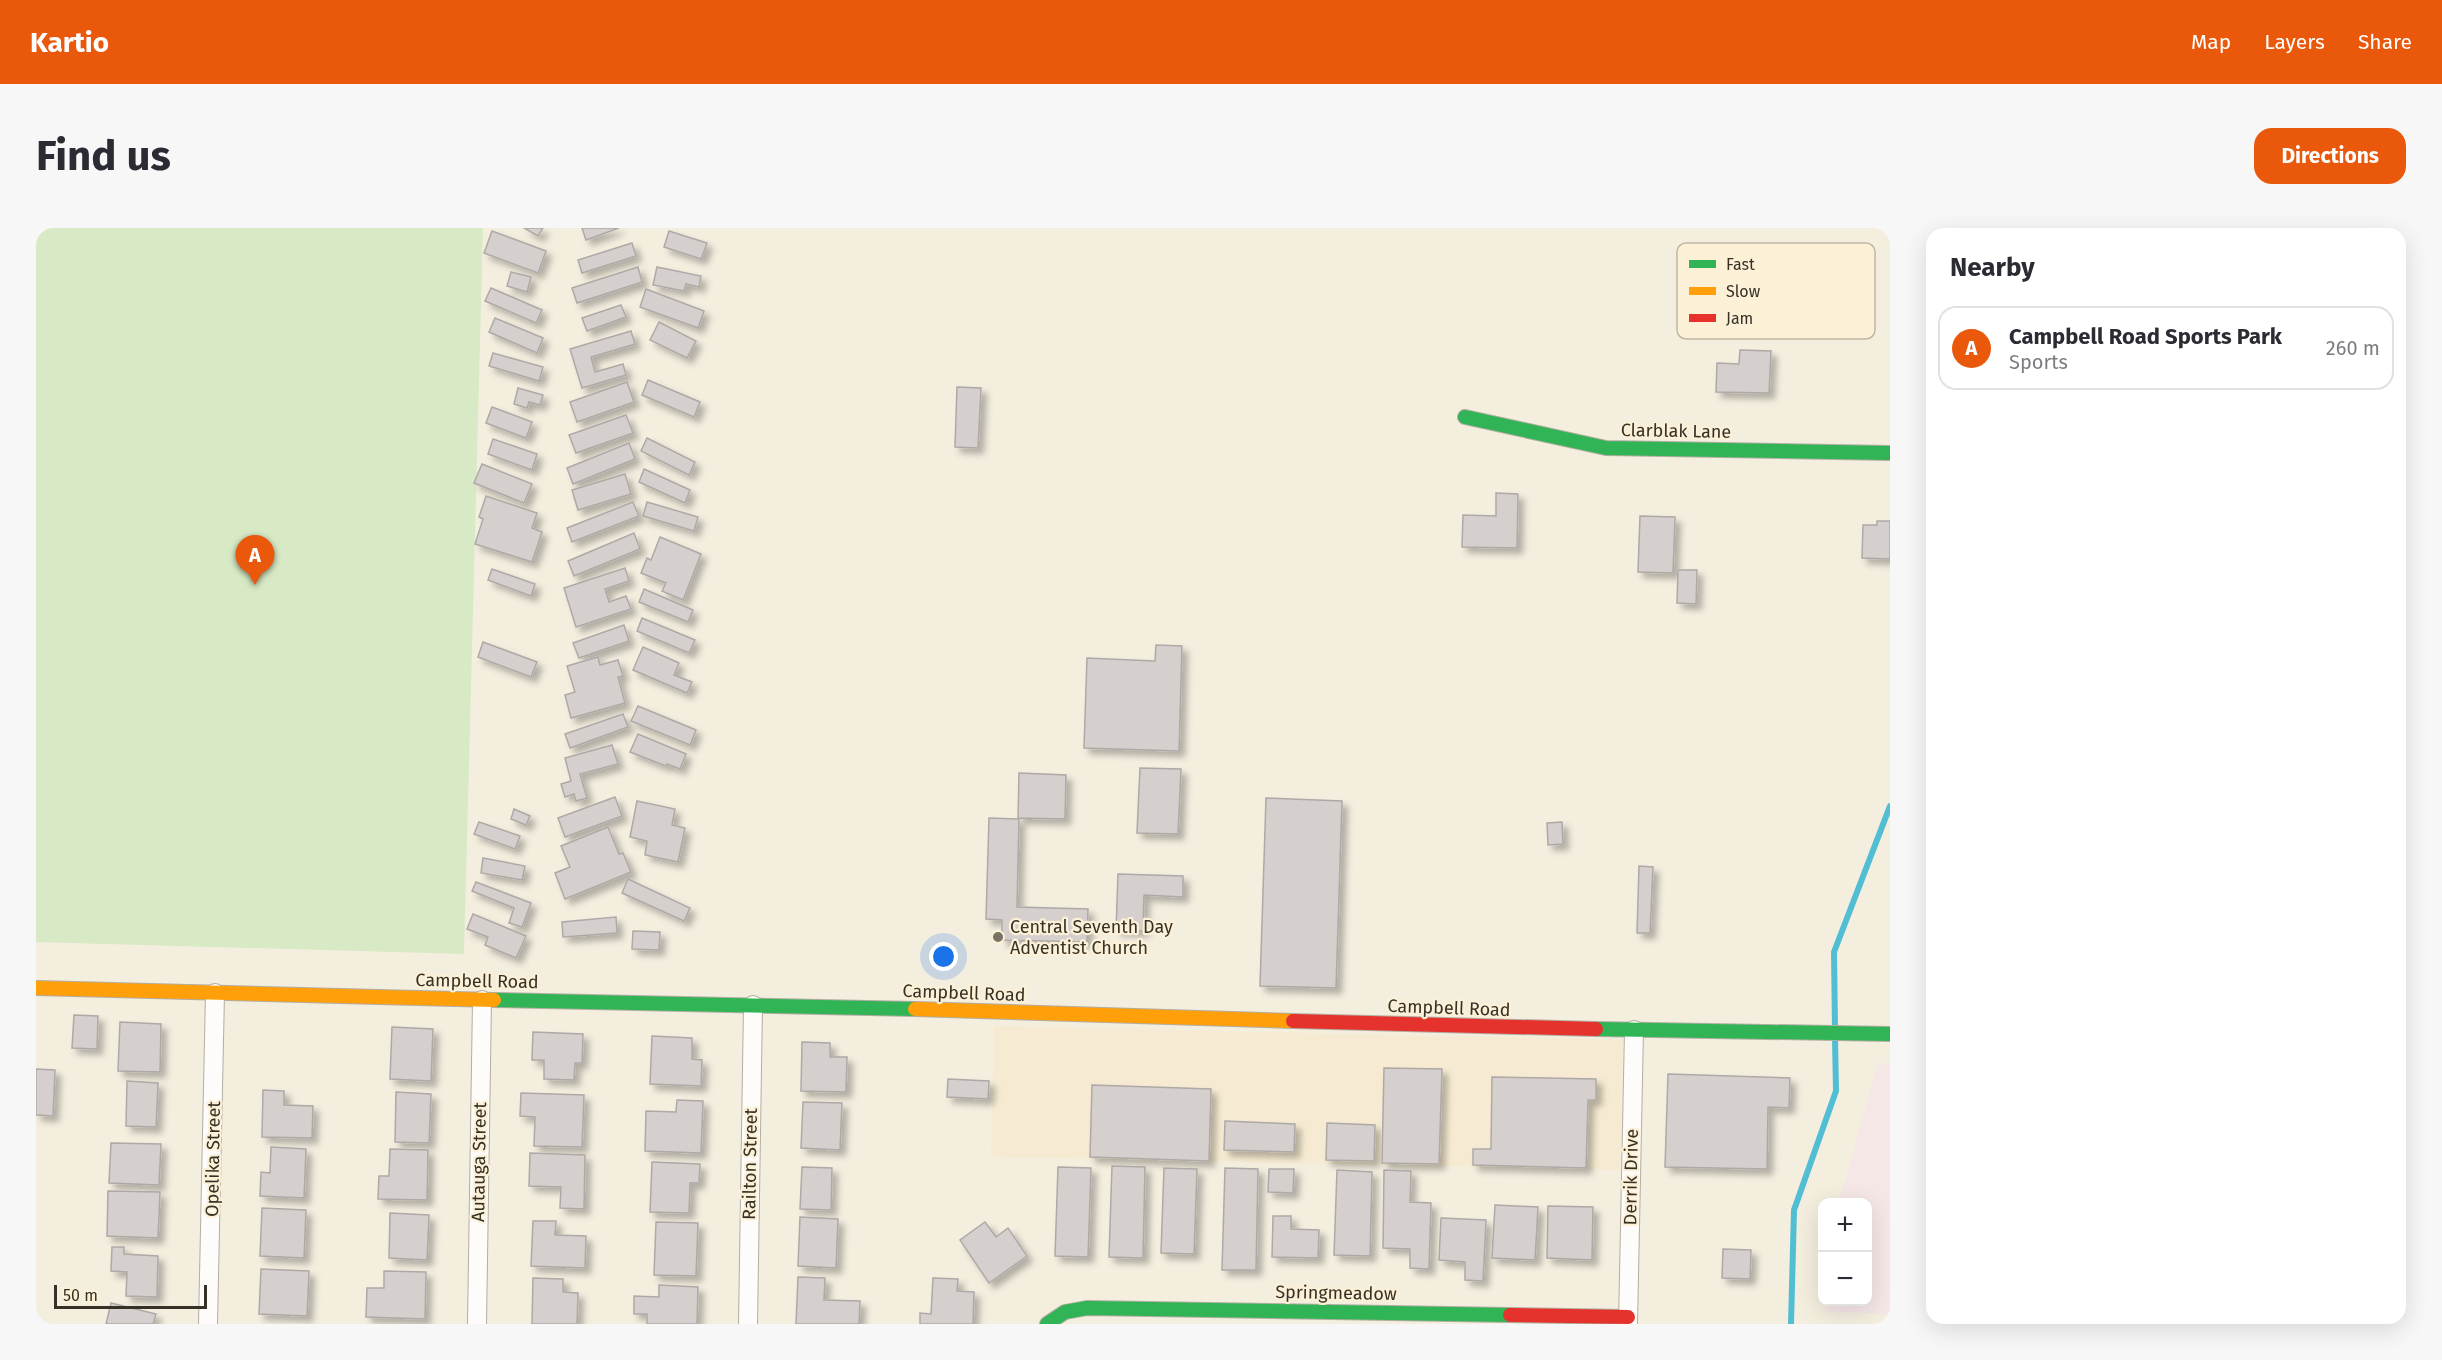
<!DOCTYPE html>
<html lang="en">
<head>
<meta charset="utf-8">
<style>
  :root { --surface:#fff; --page:#f7f7f7; --text:#2b2b33; --muted:#7c7c81; --line:#e1e1e2; --accent:#ea580c }
  body { margin:0; font-family:"Fira Sans",sans-serif; background:var(--page); color:var(--text) }
  .controls { position:absolute; right:18px; bottom:18px; display:grid; overflow:hidden; border-radius:12px; box-shadow:0 6px 24px #0002 }
  .controls button { width:54px; height:54px; display:grid; place-items:center; padding:0; border:0; border-bottom:2px solid var(--line); background:var(--surface); color:var(--text); font:30px sans-serif }
  .scale { position:absolute; left:18px; bottom:15px; width:153px; box-sizing:border-box; padding-left:6px; border:3px solid #353127; border-top:0; font-size:16px; line-height:21px; white-space:nowrap; color:#353127; -webkit-text-stroke:4px #fcf1d7; paint-order:stroke }
  .you { position:absolute; left:908px; top:729px; width:21px; height:21px; margin:-15px; border:4px solid #fff; border-radius:50%; background:#1a73e8; box-shadow:0 0 0 9px #1a73e833 }
  .badge { display:grid; place-items:center; width:39px; height:39px; border-radius:50%; background:var(--accent); color:#fff; font-size:20px; font-weight:700 }
  .pin { position:absolute; translate:-50% -50px; filter:drop-shadow(0 2px 3px #0008) }
  .pin::after { content:''; position:absolute; top:32px; width:21px; height:18px; background:inherit; clip-path:polygon(0 0,100% 0,50% 100%) }
  .list { margin:0; padding:0; list-style:none }
  h2 { display:flex; justify-content:space-between; align-items:center; height:78px; margin:0; padding:0 24px; font-size:26px }
  h2 small { font-size:20px; font-weight:400; color:var(--muted) }
  .list li { display:grid; grid-template-columns:39px 1fr auto; gap:18px; align-items:center; box-sizing:border-box; height:84px; margin:0 12px 12px; padding:0 12px; border:2px solid var(--line); border-radius:18px }
  .list b { display:block; font-size:22px; white-space:nowrap }
  .list p { margin:0; font-size:20px; white-space:nowrap; color:var(--muted) }
  .list em { font-size:20px; font-style:normal; color:var(--muted) }
  .map { position:relative; flex:none; width:1854px; height:1096px; overflow:hidden; border-radius:18px }
  header { display:flex; align-items:center; gap:36px; box-sizing:border-box; height:84px; padding:0 30px; background:var(--accent); color:#fff }
  header strong { font-size:28px }
  nav { display:flex; gap:33px; margin-inline-start:auto; font-size:21px }
  .intro { display:flex; align-items:center; justify-content:space-between; box-sizing:border-box; height:144px; padding:0 36px }
  h1 { margin:0; font-size:42px }
  .button { padding:15px 27px; border-radius:18px; background:var(--accent); color:#fff; font-size:21px; font-weight:700 }
  main { display:flex; gap:36px; padding:0 36px }
  aside { flex:1; background:var(--surface); border-radius:18px; box-shadow:0 6px 24px #0002 }
  .map>svg:first-child { display:block }
  .commercial { fill:#f6e7e7 }
  .built { fill:#f6ebd2 }
  .green { fill:#d7eac5 }
  .lines { fill:none; stroke-linecap:round; stroke-linejoin:round }
  .stream { stroke:#51bed4; stroke-width:6 }
  .building { fill:#d5d0ce; stroke:#aea9a6; stroke-width:1.5; filter:url(#shadow) }
  .street-casing { stroke:#b3aea2; stroke-width:20 }
  .fast-casing { stroke:#b3aea2; stroke-width:16 }
  .slow-casing { stroke:#b3aea2; stroke-width:16 }
  .jam-casing { stroke:#b3aea2; stroke-width:16 }
  .street { stroke:#fdfcfa; stroke-width:18 }
  .fast { stroke:#30b455; stroke-width:14 }
  .slow { stroke:#ff9f0a; stroke-width:14 }
  .jam { stroke:#e5322d; stroke-width:14 }
  .poi-dot { fill:#787367; stroke:#fcf1d7; stroke-width:2 }
  .labels { text-anchor:middle; stroke-width:4.5; stroke-linejoin:round; paint-order:stroke }
  .street-label { font-size:18px; fill:#353127; stroke:#fcf1d7 }
  .poi-label { font-size:18px; fill:#353127; stroke:#fcf1d7; text-anchor:start }
  .key { fill:#fcf1d7; stroke:#c0b7a2; stroke-width:1.5 }
  .key-label { font-size:16px; fill:#353127 }
</style>
</head>
<body>
<header>
<strong>Kartio</strong>
<nav><a>Map</a><a>Layers</a><a>Share</a></nav>
</header>
<div class="intro"><h1>Find us</h1><a class="button">Directions</a></div>
<main>
<div class="map">
<svg width="1854" height="1096" viewBox="0 0 1854 1096">
  <defs>
    <filter id="shadow"><feDropShadow dx="5.5" dy="5.5" stdDeviation="3" flood-color="#0004"/></filter>
  </defs>
  <rect width="100%" height="100%" fill="#f4eedf"/>
  <path class="commercial" d="M 1842,835 L 1854,836 L 1854,1086 L 1790,1084 L 1790,1074 L 1832,1074 L 1832,974 L 1803,974 Z"/>
  <path class="built" d="M 958,798 L 1587,812 L 1584,942 L 955,929 Z"/>
  <path class="green" d="M 0,0 L 447,0 L 428,726 L 0,714 Z"/>
  <g class="lines">
    <g class="stream">
      <path d="M 1799,801 L 1798,724 L 1854,578"/>
      <path d="M 1755,1096 L 1758,982 L 1800,863 L 1799,811"/>
    </g>
  </g>
  <g class="building">
    <path d="M 488,0 L 507,0 L 502,8 Z"/>
    <path d="M 546,0 L 583,0 L 550,12 Z"/>
    <path d="M 456,3 L 510,23 L 502,45 L 448,25 Z"/>
    <path d="M 633,3 L 671,15 L 665,31 L 628,19 Z"/>
    <path d="M 596,15 L 600,28 L 546,45 L 542,32 Z"/>
    <path d="M 602,39 L 606,54 L 541,75 L 536,60 Z"/>
    <path d="M 621,39 L 665,48 L 663,59 L 650,56 L 648,63 L 617,57 Z"/>
    <path d="M 475,44 L 495,49 L 491,64 L 471,58 Z"/>
    <path d="M 455,60 L 506,82 L 500,95 L 449,73 Z"/>
    <path d="M 610,61 L 668,83 L 662,100 L 604,79 Z"/>
    <path d="M 585,77 L 590,89 L 551,103 L 546,90 Z"/>
    <path d="M 459,90 L 507,110 L 501,125 L 453,104 Z"/>
    <path d="M 623,94 L 660,113 L 651,130 L 614,112 Z"/>
    <path d="M 595,103 L 599,116 L 555,129 L 559,144 L 587,136 L 590,147 L 546,160 L 534,121 Z"/>
    <path d="M 1704,122 L 1735,123 L 1733,165 L 1680,164 L 1681,135 L 1703,136 Z"/>
    <path d="M 457,125 L 507,139 L 503,153 L 453,138 Z"/>
    <path d="M 612,152 L 664,174 L 658,189 L 606,167 Z"/>
    <path d="M 591,154 L 598,174 L 541,194 L 534,174 Z"/>
    <path d="M 921,159 L 945,160 L 942,220 L 919,219 Z"/>
    <path d="M 482,160 L 507,167 L 504,177 L 493,174 L 491,180 L 478,176 Z"/>
    <path d="M 456,179 L 496,194 L 490,210 L 450,195 Z"/>
    <path d="M 590,187 L 597,205 L 540,225 L 533,207 Z"/>
    <path d="M 611,210 L 659,234 L 653,247 L 605,223 Z"/>
    <path d="M 457,211 L 501,226 L 496,242 L 452,226 Z"/>
    <path d="M 593,215 L 599,231 L 537,256 L 531,240 Z"/>
    <path d="M 446,236 L 496,256 L 488,275 L 438,255 Z"/>
    <path d="M 608,241 L 654,262 L 649,275 L 603,254 Z"/>
    <path d="M 589,246 L 595,266 L 542,282 L 536,262 Z"/>
    <path d="M 1460,265 L 1482,266 L 1481,320 L 1426,319 L 1427,287 L 1460,288 Z"/>
    <path d="M 450,268 L 501,285 L 496,300 L 506,304 L 496,334 L 439,316 L 447,291 L 443,289 Z"/>
    <path d="M 597,274 L 603,288 L 536,314 L 531,300 Z"/>
    <path d="M 611,274 L 662,289 L 658,303 L 607,288 Z"/>
    <path d="M 1604,288 L 1639,289 L 1637,345 L 1602,344 Z"/>
    <path d="M 1841,293 L 1854,293 L 1854,331 L 1826,330 L 1827,297 L 1841,297 Z"/>
    <path d="M 598,305 L 604,321 L 538,348 L 532,333 Z"/>
    <path d="M 624,309 L 665,326 L 647,372 L 626,363 L 630,355 L 605,345 L 611,330 L 615,332 Z"/>
    <path d="M 589,340 L 593,353 L 569,361 L 573,374 L 590,368 L 595,381 L 540,399 L 528,360 Z"/>
    <path d="M 456,341 L 499,356 L 495,368 L 452,352 Z"/>
    <path d="M 1642,342 L 1661,342 L 1660,376 L 1641,375 Z"/>
    <path d="M 608,361 L 657,382 L 652,394 L 603,374 Z"/>
    <path d="M 606,390 L 659,412 L 653,425 L 601,403 Z"/>
    <path d="M 588,397 L 593,413 L 543,430 L 537,415 Z"/>
    <path d="M 447,414 L 501,434 L 495,449 L 442,429 Z"/>
    <path d="M 1120,417 L 1146,418 L 1143,523 L 1048,520 L 1051,430 L 1119,433 Z"/>
    <path d="M 607,419 L 643,435 L 638,447 L 656,454 L 651,465 L 597,442 Z"/>
    <path d="M 562,429 L 564,437 L 582,432 L 587,448 L 582,449 L 589,475 L 535,490 L 529,467 L 539,464 L 531,438 Z"/>
    <path d="M 602,478 L 660,502 L 654,517 L 595,493 Z"/>
    <path d="M 587,486 L 592,499 L 534,520 L 529,506 Z"/>
    <path d="M 602,506 L 650,526 L 644,541 L 631,536 L 630,538 L 594,524 Z"/>
    <path d="M 576,517 L 582,536 L 544,546 L 551,570 L 540,573 L 538,566 L 529,569 L 525,556 L 535,553 L 529,530 Z"/>
    <path d="M 1104,540 L 1145,541 L 1142,606 L 1101,605 Z"/>
    <path d="M 983,545 L 1030,547 L 1029,591 L 983,590 L 981,679 L 1052,681 L 1051,714 L 966,712 L 966,692 L 950,691 L 953,590 L 982,591 Z"/>
    <path d="M 579,569 L 586,588 L 529,609 L 522,590 Z"/>
    <path d="M 1230,570 L 1306,573 L 1300,760 L 1224,758 Z"/>
    <path d="M 601,573 L 639,581 L 636,597 L 649,600 L 642,634 L 609,627 L 611,613 L 594,609 Z"/>
    <path d="M 478,581 L 494,588 L 490,597 L 475,591 Z"/>
    <path d="M 443,594 L 484,608 L 479,621 L 438,606 Z"/>
    <path d="M 1526,594 L 1527,616 L 1512,617 L 1511,595 Z"/>
    <path d="M 572,599 L 583,626 L 587,625 L 595,644 L 529,671 L 519,645 L 534,639 L 525,618 Z"/>
    <path d="M 447,630 L 489,638 L 486,652 L 445,645 Z"/>
    <path d="M 1603,638 L 1617,639 L 1614,705 L 1601,705 Z"/>
    <path d="M 1082,646 L 1147,648 L 1147,669 L 1108,667 L 1107,703 L 1080,702 Z"/>
    <path d="M 592,651 L 654,680 L 648,693 L 586,665 Z"/>
    <path d="M 440,654 L 495,675 L 486,699 L 473,695 L 478,680 L 436,663 Z"/>
    <path d="M 437,686 L 490,708 L 480,730 L 449,717 L 452,709 L 431,701 Z"/>
    <path d="M 580,689 L 581,705 L 527,709 L 526,694 Z"/>
    <path d="M 597,703 L 624,704 L 623,722 L 596,721 Z"/>
    <path d="M 38,787 L 62,788 L 61,821 L 36,820 Z"/>
    <path d="M 84,794 L 125,796 L 124,844 L 82,843 Z"/>
    <path d="M 356,799 L 397,801 L 395,853 L 354,851 Z"/>
    <path d="M 497,804 L 547,806 L 546,835 L 539,835 L 538,852 L 508,851 L 508,832 L 496,832 Z"/>
    <path d="M 616,808 L 656,810 L 656,831 L 666,832 L 665,858 L 614,856 Z"/>
    <path d="M 766,814 L 794,815 L 794,829 L 811,829 L 810,864 L 765,863 Z"/>
    <path d="M 1348,840 L 1406,841 L 1403,936 L 1346,935 Z"/>
    <path d="M 0,841 L 19,842 L 17,888 L 0,887 Z"/>
    <path d="M 1632,846 L 1754,850 L 1753,880 L 1732,879 L 1731,941 L 1629,939 Z"/>
    <path d="M 1456,849 L 1560,851 L 1560,872 L 1552,872 L 1550,940 L 1437,937 L 1437,921 L 1455,921 Z"/>
    <path d="M 912,851 L 953,853 L 952,871 L 911,869 Z"/>
    <path d="M 91,853 L 122,855 L 120,899 L 90,898 Z"/>
    <path d="M 1056,857 L 1175,861 L 1173,933 L 1054,929 Z"/>
    <path d="M 227,862 L 248,863 L 248,877 L 277,878 L 276,910 L 226,909 Z"/>
    <path d="M 360,864 L 395,866 L 393,915 L 359,914 Z"/>
    <path d="M 485,865 L 548,867 L 546,919 L 498,918 L 499,889 L 484,888 Z"/>
    <path d="M 641,872 L 667,873 L 665,925 L 609,923 L 610,883 L 640,884 Z"/>
    <path d="M 767,874 L 806,875 L 804,922 L 765,920 Z"/>
    <path d="M 1189,893 L 1259,896 L 1258,924 L 1188,922 Z"/>
    <path d="M 1291,895 L 1339,897 L 1338,933 L 1290,932 Z"/>
    <path d="M 75,915 L 125,916 L 123,957 L 73,955 Z"/>
    <path d="M 235,919 L 270,921 L 268,970 L 224,968 L 225,944 L 234,945 Z"/>
    <path d="M 354,921 L 392,922 L 391,972 L 342,971 L 343,948 L 353,948 Z"/>
    <path d="M 494,925 L 549,927 L 548,981 L 524,980 L 525,959 L 493,958 Z"/>
    <path d="M 616,934 L 664,936 L 663,955 L 654,955 L 653,985 L 614,984 Z"/>
    <path d="M 1076,938 L 1109,939 L 1107,1030 L 1073,1029 Z"/>
    <path d="M 766,939 L 796,940 L 795,982 L 764,981 Z"/>
    <path d="M 1022,939 L 1055,940 L 1052,1029 L 1019,1028 Z"/>
    <path d="M 1128,940 L 1161,941 L 1158,1026 L 1125,1025 Z"/>
    <path d="M 1189,940 L 1222,941 L 1220,1042 L 1186,1042 Z"/>
    <path d="M 1233,941 L 1258,941 L 1257,965 L 1232,964 Z"/>
    <path d="M 1301,942 L 1336,944 L 1334,1028 L 1298,1027 Z"/>
    <path d="M 1348,942 L 1375,943 L 1374,974 L 1395,975 L 1393,1041 L 1374,1040 L 1374,1021 L 1347,1020 Z"/>
    <path d="M 72,963 L 124,964 L 122,1010 L 71,1008 Z"/>
    <path d="M 1459,977 L 1502,979 L 1499,1032 L 1456,1030 Z"/>
    <path d="M 1512,978 L 1557,979 L 1556,1032 L 1511,1030 Z"/>
    <path d="M 226,980 L 270,982 L 268,1030 L 224,1028 Z"/>
    <path d="M 354,985 L 393,987 L 391,1032 L 353,1030 Z"/>
    <path d="M 1237,988 L 1255,988 L 1255,1001 L 1283,1002 L 1282,1030 L 1236,1029 Z"/>
    <path d="M 764,989 L 802,991 L 800,1040 L 762,1038 Z"/>
    <path d="M 1405,990 L 1450,992 L 1447,1053 L 1429,1052 L 1429,1034 L 1403,1032 Z"/>
    <path d="M 497,993 L 520,993 L 519,1007 L 550,1008 L 549,1040 L 495,1038 Z"/>
    <path d="M 620,994 L 662,995 L 660,1048 L 618,1047 Z"/>
    <path d="M 949,994 L 960,1009 L 972,1000 L 991,1028 L 953,1055 L 924,1012 Z"/>
    <path d="M 76,1019 L 88,1019 L 88,1026 L 122,1028 L 121,1069 L 90,1068 L 91,1044 L 75,1043 Z"/>
    <path d="M 1687,1021 L 1715,1022 L 1714,1051 L 1686,1050 Z"/>
    <path d="M 225,1041 L 273,1043 L 271,1088 L 223,1086 Z"/>
    <path d="M 348,1043 L 390,1044 L 389,1091 L 330,1089 L 331,1060 L 348,1060 Z"/>
    <path d="M 762,1049 L 789,1050 L 788,1072 L 824,1073 L 823,1096 L 760,1096 Z"/>
    <path d="M 497,1050 L 527,1051 L 527,1064 L 542,1065 L 541,1096 L 496,1096 Z"/>
    <path d="M 897,1050 L 922,1051 L 921,1063 L 938,1064 L 937,1096 L 884,1096 L 884,1085 L 895,1086 Z"/>
    <path d="M 623,1057 L 662,1059 L 661,1096 L 611,1096 L 611,1086 L 598,1086 L 598,1068 L 623,1069 Z"/>
    <path d="M 75,1075 L 120,1086 L 117,1096 L 70,1096 Z"/>
  </g>
  <g class="lines">
    <g class="street-casing">
      <g id="street">
        <path d="M 172,1096 L 179,765"/>
        <path d="M 441,1096 L 446,772"/>
        <path d="M 712,1096 L 717,777"/>
        <path d="M 1592,1096 L 1598,802"/>
      </g>
    </g>
    <g class="fast-casing">
      <g id="fast">
        <path d="M 1429,189 L 1570,220 L 1854,225"/>
        <path d="M 458,772 L 879,781"/>
        <path d="M 1560,801 L 1854,806"/>
        <path d="M 1011,1096 L 1029,1084 L 1051,1080 L 1474,1087"/>
      </g>
    </g>
    <g class="slow-casing">
      <g id="slow">
        <path d="M 0,760 L 458,772"/>
        <path d="M 879,781 L 1257,793"/>
      </g>
    </g>
    <g class="jam-casing">
      <g id="jam">
        <path d="M 1257,793 L 1560,801"/>
        <path d="M 1474,1087 L 1592,1089"/>
      </g>
    </g>
    <use href="#street" class="street"/>
    <use href="#fast" class="fast"/>
    <use href="#slow" class="slow"/>
    <use href="#jam" class="jam"/>
  </g>
  <circle class="poi-dot" cx="962" cy="709" r="6"/>
  <g class="labels">
    <g class="street-label">
      <text transform="translate(1640 203) rotate(1)" y="6">Clarblak Lane</text>
      <text transform="translate(441 753) rotate(1)" y="6">Campbell Road</text>
      <text transform="translate(928 765) rotate(2)" y="6">Campbell Road</text>
      <text transform="translate(1413 780) rotate(2)" y="6">Campbell Road</text>
      <text transform="translate(177 931) rotate(-89)" y="6">Opelika Street</text>
      <text transform="translate(443 934) rotate(-89)" y="6">Autauga Street</text>
      <text transform="translate(714 936) rotate(-89)" y="6">Railton Street</text>
      <text transform="translate(1595 949) rotate(-89)" y="6">Derrik Drive</text>
      <text transform="translate(1300 1065) rotate(1)" y="6">Springmeadow</text>
    </g>
    <g class="poi-label">
      <text x="974" y="705">Central Seventh Day<tspan x="974" dy="21">Adventist Church</tspan></text>
    </g>
  </g>
  <rect x="1641" y="15" width="198" height="96" rx="9" class="key"/>
  <rect x="1653" y="32" width="27" height="8" fill="#30b455"/>
  <rect x="1653" y="59" width="27" height="8" fill="#ff9f0a"/>
  <rect x="1653" y="86" width="27" height="8" fill="#e5322d"/>
  <g class="key-label">
    <text x="1690" y="42">Fast</text>
    <text x="1690" y="69">Slow</text>
    <text x="1690" y="96">Jam</text>
  </g>
</svg>
<div class="controls">
<button>+</button>
<button>−</button>
</div>
<div class="scale">50 m</div>
<div class="you"></div>
<div class="pin badge" style="left:219px;top:357px">A</div>
</div>
<aside>
<h2>Nearby<small></small></h2>
<ul class="list">
<li><span class="badge">A</span><div><b>Campbell Road Sports Park</b><p>Sports</p></div><em>260 m</em></li>
</ul>
</aside>
</main>
</body>
</html>
